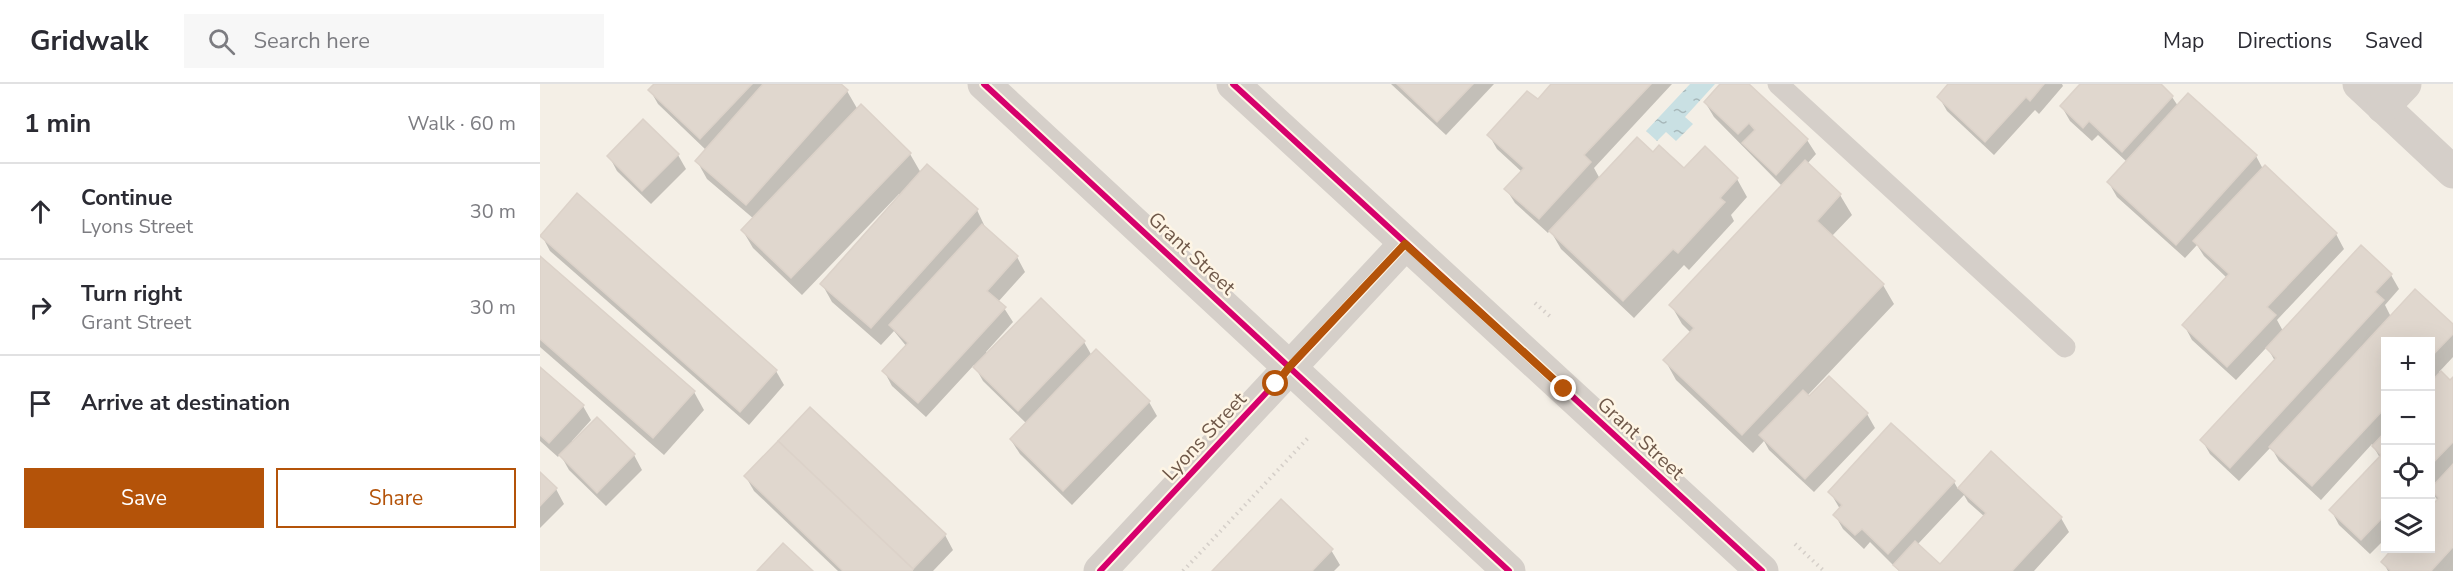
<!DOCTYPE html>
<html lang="en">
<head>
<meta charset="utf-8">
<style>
  :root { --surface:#fff; --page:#f7f7f7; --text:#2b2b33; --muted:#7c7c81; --line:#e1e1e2; --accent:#b45309 }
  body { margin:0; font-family:"Nunito Sans",sans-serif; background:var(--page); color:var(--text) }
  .controls { position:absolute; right:18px; bottom:18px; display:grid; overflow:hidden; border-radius:0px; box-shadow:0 6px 24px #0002 }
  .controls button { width:54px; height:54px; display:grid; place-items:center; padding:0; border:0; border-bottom:2px solid var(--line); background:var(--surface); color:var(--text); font:30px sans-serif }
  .stop { position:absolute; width:18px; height:18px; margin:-14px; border:4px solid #b45309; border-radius:50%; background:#fff }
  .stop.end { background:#b45309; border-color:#fff; box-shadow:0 2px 6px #0008 }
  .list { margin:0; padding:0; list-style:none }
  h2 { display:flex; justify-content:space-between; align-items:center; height:78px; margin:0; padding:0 24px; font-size:26px }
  h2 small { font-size:20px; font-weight:400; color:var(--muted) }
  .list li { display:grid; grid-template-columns:39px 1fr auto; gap:18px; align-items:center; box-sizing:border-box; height:96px; padding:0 24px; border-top:2px solid var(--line) }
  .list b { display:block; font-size:22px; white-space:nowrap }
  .list p { margin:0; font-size:20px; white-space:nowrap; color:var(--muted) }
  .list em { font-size:20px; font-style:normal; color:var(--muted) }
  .actions { display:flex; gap:12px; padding:18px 24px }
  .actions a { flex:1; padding:14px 0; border:2px solid var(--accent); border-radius:0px; text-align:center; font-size:21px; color:var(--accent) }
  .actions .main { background:var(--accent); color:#fff }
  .icon { flex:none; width:33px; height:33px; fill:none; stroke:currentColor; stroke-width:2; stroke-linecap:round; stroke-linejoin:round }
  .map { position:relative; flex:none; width:1913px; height:487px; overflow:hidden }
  header { display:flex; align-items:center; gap:36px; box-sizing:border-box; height:84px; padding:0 30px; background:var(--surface); border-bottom:2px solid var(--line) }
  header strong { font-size:28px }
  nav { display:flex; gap:33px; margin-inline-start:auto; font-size:21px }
  .search { width:420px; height:54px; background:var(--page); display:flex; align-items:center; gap:15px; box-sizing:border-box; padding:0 21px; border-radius:0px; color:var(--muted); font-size:22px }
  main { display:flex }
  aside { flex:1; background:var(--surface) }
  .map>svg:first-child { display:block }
  .water { fill:url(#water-ripples) }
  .shadow { fill:#0003; fill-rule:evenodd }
  .building { fill:#e0d7ce; stroke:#dcd2c9; stroke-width:1.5 }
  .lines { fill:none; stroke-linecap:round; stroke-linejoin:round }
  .path { stroke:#d5cfc9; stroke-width:4; stroke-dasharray:1.5 4.5; stroke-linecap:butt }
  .lane { stroke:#d5cfc9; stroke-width:21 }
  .street { stroke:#d5cfc9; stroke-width:33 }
  .secondary { stroke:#d5cfc9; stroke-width:33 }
  .cycleway-casing { stroke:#fef5e5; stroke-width:10 }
  .cycleway { stroke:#d6006c; stroke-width:6 }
  .route { stroke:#b45309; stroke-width:8 }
  .labels { text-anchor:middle; stroke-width:5; stroke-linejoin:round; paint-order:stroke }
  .street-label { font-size:20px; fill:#6f5849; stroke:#fef5e5 }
</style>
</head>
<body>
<header>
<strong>Gridwalk</strong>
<div class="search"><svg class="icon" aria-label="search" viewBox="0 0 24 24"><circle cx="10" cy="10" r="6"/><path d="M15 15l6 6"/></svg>Search here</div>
<nav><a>Map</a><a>Directions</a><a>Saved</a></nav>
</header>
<main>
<aside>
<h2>1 min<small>Walk · 60 m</small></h2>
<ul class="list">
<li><svg class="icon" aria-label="ahead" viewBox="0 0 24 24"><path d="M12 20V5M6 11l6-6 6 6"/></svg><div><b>Continue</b><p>Lyons Street</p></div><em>30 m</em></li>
<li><svg class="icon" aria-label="right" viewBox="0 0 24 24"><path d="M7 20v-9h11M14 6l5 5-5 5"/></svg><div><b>Turn right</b><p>Grant Street</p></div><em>30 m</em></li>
<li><svg class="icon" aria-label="arrive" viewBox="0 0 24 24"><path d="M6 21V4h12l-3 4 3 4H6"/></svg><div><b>Arrive at destination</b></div></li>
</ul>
<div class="actions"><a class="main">Save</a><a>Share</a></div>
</aside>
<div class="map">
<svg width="1913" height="487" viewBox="0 0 1913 487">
  <defs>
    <pattern id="water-ripples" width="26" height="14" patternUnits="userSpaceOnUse" patternTransform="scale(1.5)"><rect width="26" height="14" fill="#c9e0e3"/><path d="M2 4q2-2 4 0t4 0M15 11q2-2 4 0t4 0" fill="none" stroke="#a7b8ba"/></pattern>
  </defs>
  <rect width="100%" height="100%" fill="#f4efe6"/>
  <path class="water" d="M 1150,0 L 1175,0 L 1145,33 L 1153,40 L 1136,57 L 1126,48 L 1117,57 L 1106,47 Z"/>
  <g class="shadow">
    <path d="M 116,0 L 299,0 L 307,7 L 318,26 L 370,70 L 381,89 L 387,82 L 437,126 L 446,145 L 477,173 L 485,188 L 458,218 L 464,224 L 473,238 L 446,268 L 448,270 L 501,216 L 544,258 L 552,272 L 609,318 L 617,332 L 532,421 L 480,370 L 471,356 L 487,340 L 443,297 L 434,281 L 386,333 L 352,302 L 344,287 L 367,263 L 354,247 L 341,261 L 292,218 L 282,200 L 361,112 L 359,110 L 262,211 L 213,164 L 203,147 L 214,135 L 167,95 L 157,77 L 166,66 L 118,20 L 110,6 Z"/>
    <path d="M 851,0 L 954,0 L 906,51 Z"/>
    <path d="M 1013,0 L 1132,0 L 1054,84 L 1060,95 L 1113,70 L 1144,87 L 1197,95 L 1207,113 L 1191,131 L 1194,137 L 1149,186 L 1144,181 L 1094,234 L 1021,165 L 1010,146 L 1008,149 L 975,119 L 966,105 L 982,88 L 957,65 L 949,51 L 998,18 Z"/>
    <path d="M 1182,0 L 1207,0 L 1267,56 L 1276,70 L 1267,80 L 1300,111 L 1312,131 L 1291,153 L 1343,201 L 1354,220 L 1267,312 L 1327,330 L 1335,344 L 1274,408 L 1229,366 L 1224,357 L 1213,369 L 1136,296 L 1125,276 L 1151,249 L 1142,240 L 1131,221 L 1242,102 L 1174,33 L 1165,18 Z"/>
    <path d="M 1410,0 L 1522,0 L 1523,2 L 1499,30 L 1495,26 L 1454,71 L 1407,27 L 1399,13 Z"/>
    <path d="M 1542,0 L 1618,0 L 1632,13 L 1638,22 L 1716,72 L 1723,85 L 1725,83 L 1796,150 L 1804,165 L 1737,236 L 1743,247 L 1851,191 L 1859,205 L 1845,221 L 1851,233 L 1913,242 L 1913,273 L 1899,288 L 1910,298 L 1913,295 L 1913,487 L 1848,487 L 1843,478 L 1890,464 L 1898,417 L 1890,405 L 1890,258 L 1846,258 L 1846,454 L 1830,470 L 1799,441 L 1791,426 L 1840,374 L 1832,360 L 1781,416 L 1739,377 L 1731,363 L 1699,397 L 1670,370 L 1662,356 L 1735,277 L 1727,263 L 1696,296 L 1652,256 L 1644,241 L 1687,194 L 1664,172 L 1657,161 L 1645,174 L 1577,113 L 1569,99 L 1587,78 L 1558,51 L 1552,57 L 1530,37 L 1522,23 Z"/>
    <path d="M 138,71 L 146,85 L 111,120 L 77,87 L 69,72 Z"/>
    <path d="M 2,152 L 236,287 L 244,301 L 209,341 L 10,167 Z"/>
    <path d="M 0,174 L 154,308 L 164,326 L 124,371 L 0,263 Z"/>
    <path d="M 0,285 L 43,322 L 51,336 L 32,357 L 94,371 L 102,386 L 66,422 L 29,386 L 20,370 L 18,373 L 0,357 Z"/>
    <path d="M 1352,341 L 1414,398 L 1418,405 L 1451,370 L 1521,434 L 1529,448 L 1494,487 L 1359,487 L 1330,458 L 1324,465 L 1303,445 L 1295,431 L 1300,425 L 1290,408 ZM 1424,411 L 1428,418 L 1445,433 L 1400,482 L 1377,461 Z"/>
    <path d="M 0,390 L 16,405 L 24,420 L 0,444 Z"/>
    <path d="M 206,393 L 405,451 L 413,466 L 393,487 L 298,487 L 214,407 Z"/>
    <path d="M 791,466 L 800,481 L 794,487 L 674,487 Z"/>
  </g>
  <g class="building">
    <path d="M 114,0 L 212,0 L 160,55 L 108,6 Z"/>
    <path d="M 223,0 L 301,0 L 308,6 L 206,121 L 155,77 Z"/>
    <path d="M 857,0 L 933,0 L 897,38 Z"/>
    <path d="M 1011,0 L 1111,0 L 1044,71 L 1051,78 L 999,135 L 964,105 L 984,84 L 947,51 L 987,7 L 998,15 Z"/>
    <path d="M 1180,0 L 1209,0 L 1268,55 L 1236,91 L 1202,59 L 1215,46 L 1209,39 L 1198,50 L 1164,18 Z"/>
    <path d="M 1408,0 L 1504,0 L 1490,17 L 1486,13 L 1445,58 L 1397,13 Z"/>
    <path d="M 1540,0 L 1621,0 L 1633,12 L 1582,68 L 1549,37 L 1543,44 L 1520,22 Z"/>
    <path d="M 1648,9 L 1717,71 L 1636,161 L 1567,98 Z"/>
    <path d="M 321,20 L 371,69 L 251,194 L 201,146 Z"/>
    <path d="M 103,35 L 139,70 L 102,107 L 67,72 Z"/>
    <path d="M 1097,53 L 1113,68 L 1119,61 L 1144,84 L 1165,62 L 1198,94 L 1180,114 L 1185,118 L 1138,169 L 1133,165 L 1083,217 L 1009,147 Z"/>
    <path d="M 1265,76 L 1301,110 L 1277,137 L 1344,200 L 1202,351 L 1123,276 L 1154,244 L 1129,221 Z"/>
    <path d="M 387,80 L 438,125 L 331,244 L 280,200 Z"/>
    <path d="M 1725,81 L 1797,149 L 1727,223 L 1736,231 L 1687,283 L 1642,241 L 1689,190 L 1653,157 Z"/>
    <path d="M 37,109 L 237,286 L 200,328 L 0,152 Z"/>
    <path d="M 442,140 L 478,172 L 447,207 L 466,223 L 378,319 L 342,287 L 368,259 L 349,241 Z"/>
    <path d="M 1821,161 L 1852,190 L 1835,208 L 1844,216 L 1690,384 L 1660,356 L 1736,274 L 1726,264 Z"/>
    <path d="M 0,172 L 155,307 L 113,354 L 0,255 Z"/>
    <path d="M 1875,205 L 1913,240 L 1913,250 L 1890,274 L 1890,258 L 1846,258 L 1846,323 L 1772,402 L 1729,363 Z"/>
    <path d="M 501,214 L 545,257 L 478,327 L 433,283 Z"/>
    <path d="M 556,265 L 610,317 L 523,407 L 470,355 Z"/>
    <path d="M 0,283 L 44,321 L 9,359 L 0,351 Z"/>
    <path d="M 1901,287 L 1910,296 L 1913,293 L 1913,358 L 1890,382 L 1890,299 Z"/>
    <path d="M 1289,292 L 1328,329 L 1265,395 L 1219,351 L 1263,306 L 1269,312 Z"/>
    <path d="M 270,323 L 406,450 L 373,485 L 238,357 Z"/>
    <path d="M 57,333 L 95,370 L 57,409 L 19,371 Z"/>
    <path d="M 1351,339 L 1415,397 L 1348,470 L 1322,445 L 1315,451 L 1293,431 L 1302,421 L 1288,408 Z"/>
    <path d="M 1846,347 L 1846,430 L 1821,456 L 1789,426 L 1841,371 L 1832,362 Z"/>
    <path d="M 238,357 L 373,485 L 372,487 L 303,487 L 204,392 Z"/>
    <path d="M 1451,367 L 1522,433 L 1472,487 L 1360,487 L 1353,481 L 1375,457 L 1400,480 L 1446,429 L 1418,404 Z"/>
    <path d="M 1913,380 L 1913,463 L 1891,487 L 1851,487 L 1841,478 L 1853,464 L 1890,464 L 1890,423 L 1899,414 L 1890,405 Z"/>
    <path d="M 0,388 L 17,404 L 0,422 Z"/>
    <path d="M 741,415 L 793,465 L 772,487 L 672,487 Z"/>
    <path d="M 243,459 L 273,487 L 217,487 Z"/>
  </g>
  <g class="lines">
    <g class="path">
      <path d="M 995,219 L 1012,234"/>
      <path d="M 1255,460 L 1284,487"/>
      <path d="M 643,487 L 768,354"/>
    </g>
    <path class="lane" d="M 1238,0 L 1525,263"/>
    <g class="street">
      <path d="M 1819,0 L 1913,88"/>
      <path d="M 1843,23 L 1865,0"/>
      <path d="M 560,487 L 865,160"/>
    </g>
    <g class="secondary">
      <path d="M 444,0 L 969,487"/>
      <path d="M 693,0 L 1222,487"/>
    </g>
    <g class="cycleway-casing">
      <g id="cycleway">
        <path d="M 444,0 L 969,487"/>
        <path d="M 693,0 L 1222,487"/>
        <path d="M 560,487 L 865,160"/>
      </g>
    </g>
    <use href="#cycleway" class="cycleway"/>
  </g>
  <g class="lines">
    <path class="route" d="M 736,300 L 750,282 L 865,160 L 1024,305"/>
  </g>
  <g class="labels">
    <g class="street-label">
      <text transform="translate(652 169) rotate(43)" y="7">Grant Street</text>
      <text transform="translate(664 352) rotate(-47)" y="7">Lyons Street</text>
      <text transform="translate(1101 354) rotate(43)" y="7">Grant Street</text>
    </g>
  </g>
</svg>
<div class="controls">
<button>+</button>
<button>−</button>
<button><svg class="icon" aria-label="locate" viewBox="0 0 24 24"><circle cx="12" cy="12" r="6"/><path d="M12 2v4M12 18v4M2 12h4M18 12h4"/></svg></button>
<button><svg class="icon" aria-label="layers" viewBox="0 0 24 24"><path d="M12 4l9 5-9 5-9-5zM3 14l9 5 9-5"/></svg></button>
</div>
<div class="stop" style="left:736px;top:300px"></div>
<div class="stop end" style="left:1024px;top:305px"></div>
</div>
</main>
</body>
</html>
